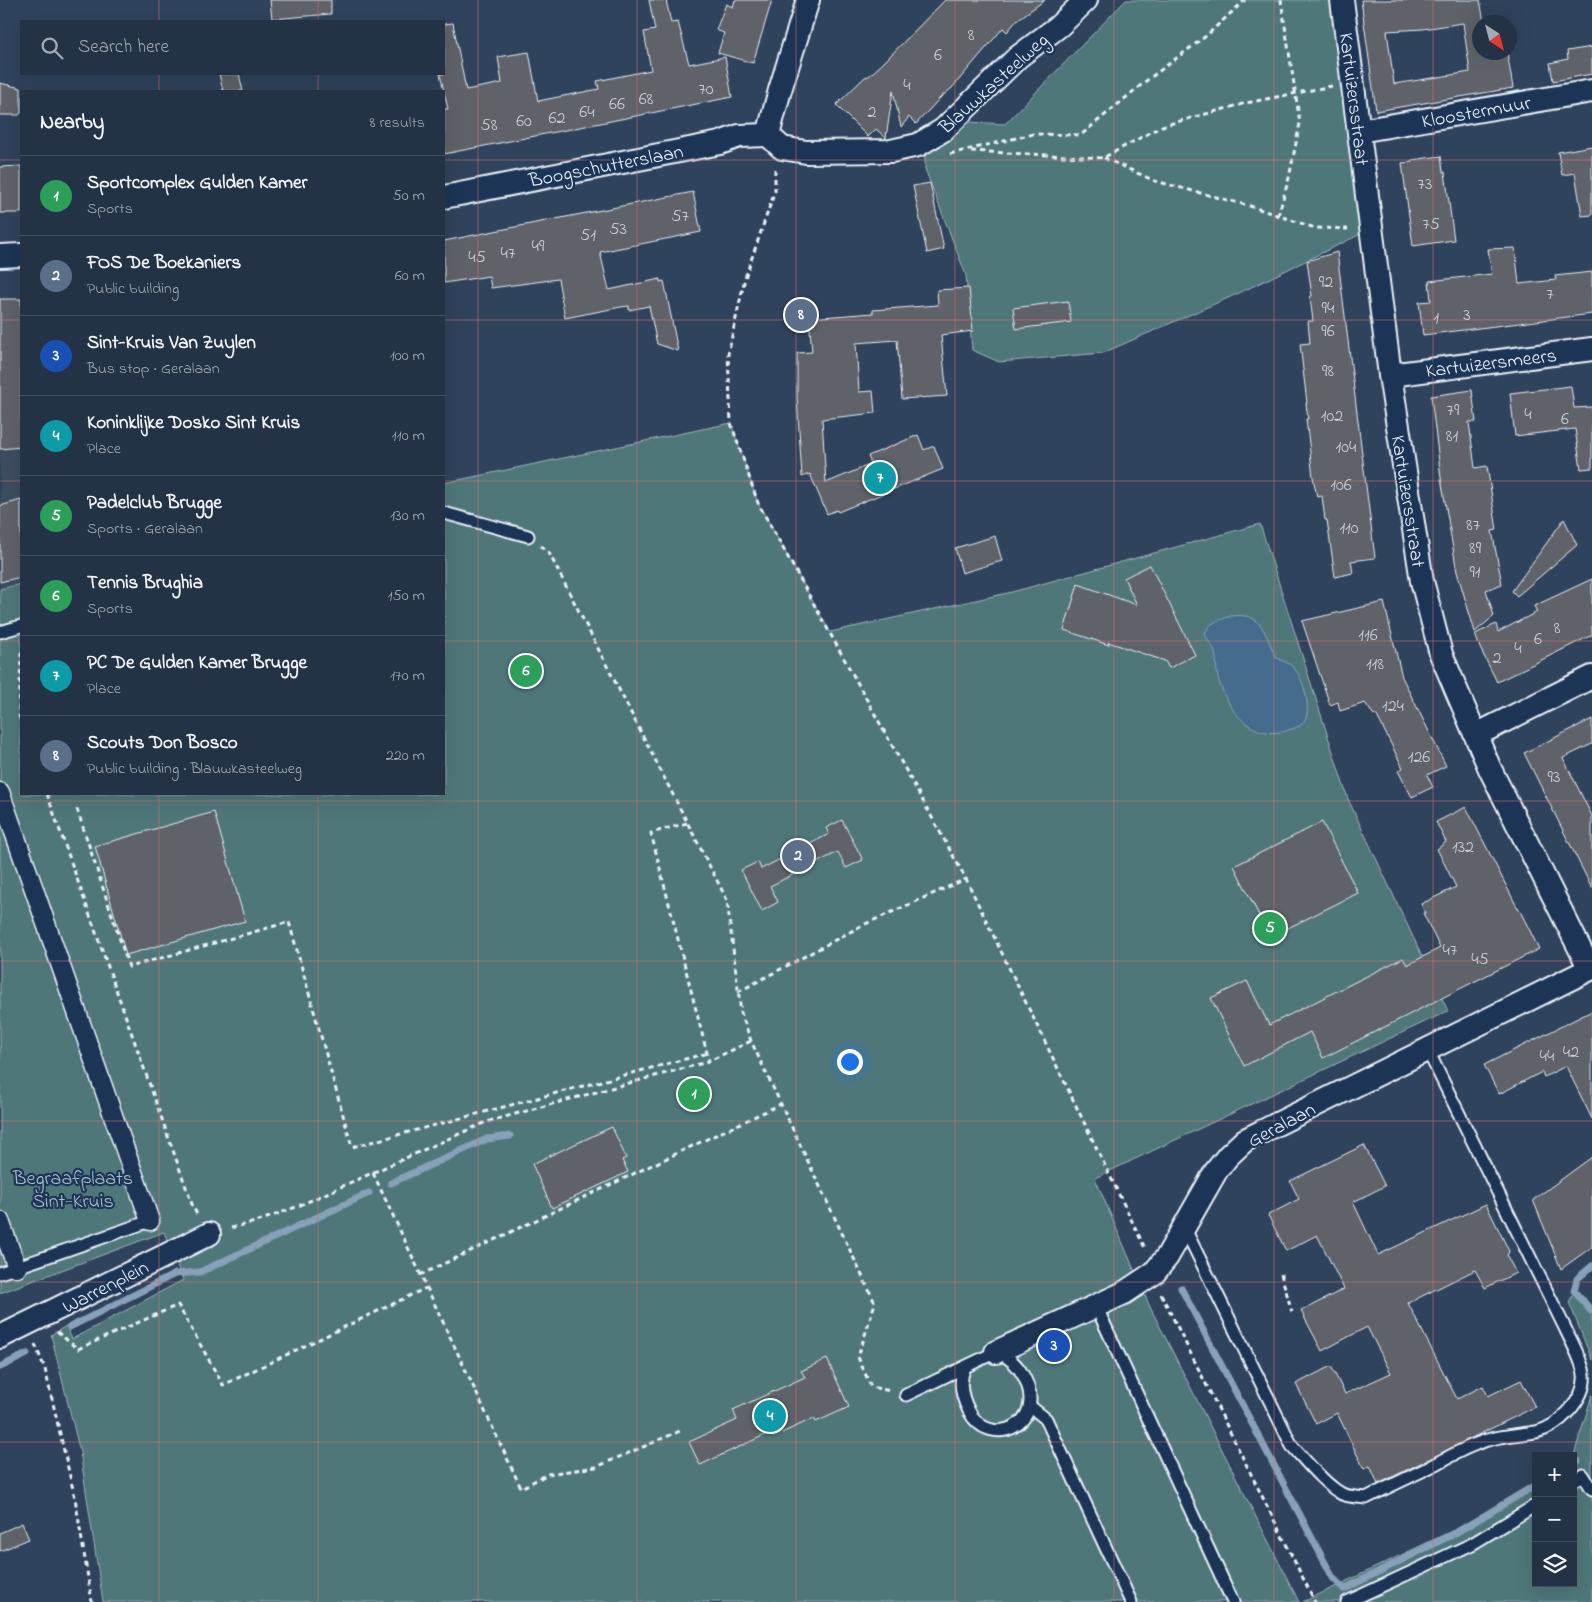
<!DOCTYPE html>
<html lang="en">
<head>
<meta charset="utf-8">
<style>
  :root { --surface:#243245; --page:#303e50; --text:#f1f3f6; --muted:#a3aab3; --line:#414d5e; --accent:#8bbbb9 }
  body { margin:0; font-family:"Indie Flower",sans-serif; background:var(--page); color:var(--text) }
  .controls { position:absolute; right:15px; bottom:15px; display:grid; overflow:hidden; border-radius:0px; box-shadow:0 5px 20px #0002 }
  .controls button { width:45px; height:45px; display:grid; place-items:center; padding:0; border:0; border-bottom:1px solid var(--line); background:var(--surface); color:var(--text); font:25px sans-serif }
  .compass { position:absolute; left:1472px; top:15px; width:45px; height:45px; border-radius:50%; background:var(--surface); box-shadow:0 5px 20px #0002; rotate:144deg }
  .you { position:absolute; left:849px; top:1061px; width:18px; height:18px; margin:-12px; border:4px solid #fff; border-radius:50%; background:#1a73e8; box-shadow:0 0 0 8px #1a73e833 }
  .badge { display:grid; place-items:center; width:32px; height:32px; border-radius:50%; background:var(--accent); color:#fff; font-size:16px; font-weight:700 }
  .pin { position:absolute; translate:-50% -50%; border:2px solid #fff; box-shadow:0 1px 5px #0006 }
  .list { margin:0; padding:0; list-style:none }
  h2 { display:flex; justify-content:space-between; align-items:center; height:65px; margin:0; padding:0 20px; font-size:21px }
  h2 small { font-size:16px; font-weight:400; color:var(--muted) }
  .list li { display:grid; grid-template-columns:32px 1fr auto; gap:15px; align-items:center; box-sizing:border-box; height:80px; padding:0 20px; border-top:1px solid var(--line) }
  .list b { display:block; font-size:19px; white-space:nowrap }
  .list p { margin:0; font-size:16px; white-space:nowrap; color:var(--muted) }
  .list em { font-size:16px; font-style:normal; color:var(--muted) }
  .icon { flex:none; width:28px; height:28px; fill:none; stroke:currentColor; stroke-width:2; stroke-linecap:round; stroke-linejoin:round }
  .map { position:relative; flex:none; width:1592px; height:1602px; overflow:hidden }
  .search { position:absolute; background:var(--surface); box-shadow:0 5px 20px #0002; left:20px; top:20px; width:425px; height:55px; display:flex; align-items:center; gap:12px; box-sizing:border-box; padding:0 18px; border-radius:0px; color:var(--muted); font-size:19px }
  .panel { position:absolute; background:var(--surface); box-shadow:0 5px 20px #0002; left:20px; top:90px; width:425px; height:705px; border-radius:0px }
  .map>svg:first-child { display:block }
  .built { fill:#3e4d60 }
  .green { fill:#50777a; stroke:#9cb4b9 }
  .water { fill:#456c8d; stroke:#86a1b8 }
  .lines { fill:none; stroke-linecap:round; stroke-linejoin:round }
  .stream { stroke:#86a1b8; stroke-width:7 }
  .building { fill:#5e6369; stroke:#e8f1f8; fill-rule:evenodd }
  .service-casing { stroke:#e8f1f8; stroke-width:15 }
  .pedestrian-casing { stroke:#e8f1f8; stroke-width:21 }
  .minor-casing { stroke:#e8f1f8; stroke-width:26 }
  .path { stroke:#e8f1f8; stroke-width:3; stroke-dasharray:5 4; stroke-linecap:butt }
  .service { stroke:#1d3557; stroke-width:11 }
  .pedestrian { stroke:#1d3557; stroke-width:18 }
  .minor { stroke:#1d3557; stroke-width:22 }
  .grid { fill:none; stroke:#dc6e71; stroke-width:1; stroke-opacity:0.55 }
  .labels { text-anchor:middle; stroke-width:4.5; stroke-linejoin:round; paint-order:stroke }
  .number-label { font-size:18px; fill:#c6ced4 }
  .street-label { font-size:20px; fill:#e8f1f8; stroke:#1d3557 }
  .park-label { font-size:20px; fill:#abc0c6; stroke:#1d3557 }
</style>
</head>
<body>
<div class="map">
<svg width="1592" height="1602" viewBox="0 0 1592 1602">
  <rect width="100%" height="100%" fill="#30435c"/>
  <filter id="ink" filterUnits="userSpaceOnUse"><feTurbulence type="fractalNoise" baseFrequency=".02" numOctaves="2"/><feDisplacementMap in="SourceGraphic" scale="10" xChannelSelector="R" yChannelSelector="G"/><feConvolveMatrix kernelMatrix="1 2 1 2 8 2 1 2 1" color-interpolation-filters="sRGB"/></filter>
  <g filter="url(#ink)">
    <path class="built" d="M 21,412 L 21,584 L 0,589 L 0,414 Z"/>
    <g class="green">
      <path d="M 1126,0 L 1330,0 L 1363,233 L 1237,294 L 1103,353 L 999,362 L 972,350 L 966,275 L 925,169 L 925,151 L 969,122 L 1005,124 Z"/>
      <path d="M 731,423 L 758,503 L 830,632 L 1012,592 L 1260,524 L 1348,799 L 1448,1011 L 1095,1178 L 1150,1307 L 1299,1602 L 103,1602 L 80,1452 L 51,1335 L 66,1326 L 72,1339 L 183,1280 L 164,1232 L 0,1293 L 0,589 L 21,584 L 21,794 L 444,794 L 444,483 Z"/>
      <path d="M 1573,1294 L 1592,1317 L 1592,1360 L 1569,1302 Z"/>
      <path d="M 1592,1395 L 1592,1602 L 1303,1602 L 1464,1525 L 1536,1481 L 1536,1583 L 1573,1583 L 1573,1458 Z"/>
    </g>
    <path class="water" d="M 1231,616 C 1263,611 1265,636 1276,657 C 1281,661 1288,662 1293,667 C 1303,677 1315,714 1301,725 C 1259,747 1230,718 1218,678 C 1216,670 1217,660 1215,652 C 1213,646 1208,641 1205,635 C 1207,622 1221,620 1231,616 Z"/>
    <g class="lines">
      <g class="stream">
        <path d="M 391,1183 L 487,1139 L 510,1136"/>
        <path d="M 1592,1266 L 1577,1279 L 1574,1291 L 1592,1311"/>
        <path d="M 1181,1288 L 1333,1578 L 1344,1589 L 1457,1532 L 1536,1485"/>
        <path d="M 70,1327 L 175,1274 L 200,1272 L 369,1193"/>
        <path d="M 0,1367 L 27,1354"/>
        <path d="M 1573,1463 L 1578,1461"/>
      </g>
    </g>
    <g class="building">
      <path d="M 270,0 L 331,0 L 331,14 L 272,19 Z"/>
      <path d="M 649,0 L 666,0 L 671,23 L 678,22 L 689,64 L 725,57 L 732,97 L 444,154 L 444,109 L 448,109 L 440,74 L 444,74 L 444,24 L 453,23 L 466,90 L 502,83 L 498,57 L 529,52 L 538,101 L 599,89 L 597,81 L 651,70 L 644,32 L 655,30 Z"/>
      <path d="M 735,0 L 772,0 L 753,63 L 718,53 L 724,33 L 716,30 L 726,4 L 733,7 Z"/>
      <path d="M 945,0 L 1045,0 L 1017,20 L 1007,32 L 1003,28 L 952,88 L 941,97 L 916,124 L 909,117 L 901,127 L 893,91 L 886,138 L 876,129 L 868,137 L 836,105 L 865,77 L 869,76 L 883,63 Z"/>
      <path d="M 1361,0 L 1480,0 L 1484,22 L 1480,22 L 1480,52 L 1507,52 L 1513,88 L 1376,111 ZM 1463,23 L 1470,72 L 1394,84 L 1387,31 L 1423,29 Z"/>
      <path d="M 1592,47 L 1592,74 L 1553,81 L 1550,63 L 1568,59 L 1567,51 Z"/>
      <path d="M 219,74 L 239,74 L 243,91 L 223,91 Z"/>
      <path d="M 0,83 L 21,88 L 21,113 L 19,115 L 0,115 Z"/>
      <path d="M 1592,146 L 1592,215 L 1582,216 L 1575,173 L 1562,175 L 1558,152 Z"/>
      <path d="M 1441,156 L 1443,172 L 1445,172 L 1454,240 L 1413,246 L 1402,163 L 1412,162 L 1412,160 Z"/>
      <path d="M 21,166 L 21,213 L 0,213 L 0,167 Z"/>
      <path d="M 930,183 L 944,249 L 927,253 L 913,186 Z"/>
      <path d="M 693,192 L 701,232 L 600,252 L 609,290 L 660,279 L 660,282 L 664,281 L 678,351 L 657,344 L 649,306 L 629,310 L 629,306 L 621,307 L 565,318 L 558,279 L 491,288 L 489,276 L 444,283 L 444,241 Z"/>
      <path d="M 1515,248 L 1519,284 L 1556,280 L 1555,276 L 1592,272 L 1592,314 L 1423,335 L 1419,302 L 1431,301 L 1429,281 L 1492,274 L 1488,249 Z"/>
      <path d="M 1337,252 L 1375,558 L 1351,561 L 1353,573 L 1335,577 L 1327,520 L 1325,520 L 1322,496 L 1317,497 L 1313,477 L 1306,419 L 1308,419 L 1306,403 L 1307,403 L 1300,344 L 1310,343 L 1308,321 L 1313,321 L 1310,297 L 1312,296 L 1307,261 Z"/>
      <path d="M 969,288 L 973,331 L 941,335 L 947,396 L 902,399 L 897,340 L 856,343 L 859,392 L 873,391 L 875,413 L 822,419 L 826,483 L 871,464 L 868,456 L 918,435 L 924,450 L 934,446 L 943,469 L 838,512 L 837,510 L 827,514 L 810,474 L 802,477 L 797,398 L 797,353 L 812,352 L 809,318 L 873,313 L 873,310 L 938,305 L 937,290 Z"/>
      <path d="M 0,299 L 21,299 L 21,447 L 0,449 Z"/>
      <path d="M 1068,301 L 1071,322 L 1016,329 L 1013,308 Z"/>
      <path d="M 1571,386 L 1574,408 L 1592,407 L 1592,468 L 1581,469 L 1575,429 L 1515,436 L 1510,393 Z"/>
      <path d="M 1472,390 L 1476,422 L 1469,422 L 1475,468 L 1487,466 L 1497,530 L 1492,531 L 1502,584 L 1486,590 L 1494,616 L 1475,632 L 1457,572 L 1441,478 L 1431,396 Z"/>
      <path d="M 21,500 L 21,577 L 0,582 L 0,506 Z"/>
      <path d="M 1564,519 L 1577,545 L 1517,596 L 1512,591 Z"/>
      <path d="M 995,536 L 1002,561 L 962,573 L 955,548 Z"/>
      <path d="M 1150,565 L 1195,655 L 1169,668 L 1165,661 L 1108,642 L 1109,645 L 1064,630 L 1078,584 L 1137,605 L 1124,578 Z"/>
      <path d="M 1592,579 L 1592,635 L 1497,682 L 1480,648 L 1475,634 L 1496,624 L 1498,632 L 1537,612 L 1534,606 Z"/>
      <path d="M 1384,602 L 1402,677 L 1446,766 L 1427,775 L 1433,787 L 1412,797 L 1398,771 L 1403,768 L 1377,716 L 1373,714 L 1365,703 L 1340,711 L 1338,702 L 1330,705 L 1302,621 Z"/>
      <path d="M 1592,719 L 1592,744 L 1563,758 L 1592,816 L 1592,888 L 1524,753 Z"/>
      <path d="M 1466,807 L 1517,907 L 1518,907 L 1539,949 L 1323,1058 L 1310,1032 L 1244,1066 L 1211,998 L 1247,981 L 1269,1025 L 1403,958 L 1407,965 L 1440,948 L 1423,913 L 1425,913 L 1421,904 L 1456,887 L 1437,849 L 1446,842 L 1436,822 Z"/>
      <path d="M 214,812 L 245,921 L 126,955 L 95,846 Z"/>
      <path d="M 842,820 L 863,860 L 846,868 L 838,852 L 770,886 L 778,902 L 762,911 L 741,870 L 758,862 L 761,869 L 829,834 L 826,828 Z"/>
      <path d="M 1322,822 L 1358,893 L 1270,937 L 1234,866 Z"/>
      <path d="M 1592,1011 L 1592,1119 L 1566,1066 L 1544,1077 L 1542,1072 L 1499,1094 L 1484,1065 Z"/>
      <path d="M 612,1127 L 626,1158 L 622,1160 L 628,1172 L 552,1208 L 532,1164 Z"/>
      <path d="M 1364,1145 L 1385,1186 L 1353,1202 L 1378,1255 L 1486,1204 L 1509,1251 L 1507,1256 L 1516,1273 L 1485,1288 L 1475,1270 L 1408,1303 L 1457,1399 L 1483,1386 L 1488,1396 L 1521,1380 L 1535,1407 L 1378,1484 L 1370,1466 L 1364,1469 L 1337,1413 L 1316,1424 L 1296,1384 L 1331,1366 L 1345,1394 L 1391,1373 L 1367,1327 L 1322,1351 L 1301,1311 L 1344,1289 L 1317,1235 L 1286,1251 L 1268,1215 L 1299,1199 L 1290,1181 Z"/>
      <path d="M 1592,1157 L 1592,1247 L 1561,1269 L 1533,1200 Z"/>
      <path d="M 827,1359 L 849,1407 L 816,1422 L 814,1418 L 773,1437 L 771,1432 L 700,1465 L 689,1442 L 737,1420 L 733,1410 L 805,1377 L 801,1371 Z"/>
      <path d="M 22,1523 L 29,1539 L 0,1551 L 0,1533 Z"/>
    </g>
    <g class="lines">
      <g class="service-casing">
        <g id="service">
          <path d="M 444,513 L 528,536"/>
          <path d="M 0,632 L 21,626"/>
          <path d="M 1184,1227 L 1292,1446 C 1305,1460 1325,1485 1342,1494 C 1349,1497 1358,1497 1366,1498 C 1390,1486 1414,1475 1438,1463 C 1450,1456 1463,1449 1476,1444 C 1495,1436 1515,1435 1536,1432 C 1558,1427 1587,1399 1584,1374 C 1582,1360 1571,1341 1565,1328 L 1427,1049"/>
          <path d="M 0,1273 L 150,1221"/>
          <path d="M 1096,1306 L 1233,1602"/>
          <path d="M 906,1395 L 996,1352 C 1008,1356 1018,1365 1024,1377 C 1049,1425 989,1451 969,1411 C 961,1396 958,1382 965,1367"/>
          <path d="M 1031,1407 L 1046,1419 L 1131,1602"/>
          <path d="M 1573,1481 L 1583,1475 L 1592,1489"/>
          <path d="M 1347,1602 L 1472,1544 L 1536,1505"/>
        </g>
      </g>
      <g class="pedestrian-casing">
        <g id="pedestrian">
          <path d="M 0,792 L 150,1221"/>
          <path d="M 0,1221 L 17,1268"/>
        </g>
      </g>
      <g class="minor-casing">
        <g id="minor">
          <path d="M 1342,0 L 1390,375 L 1422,581 L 1441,654 L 1490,769 L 1590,969"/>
          <path d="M 1359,131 L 1592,91"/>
          <path d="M 768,135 L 782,148 L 806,152 L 891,151 L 918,145 L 943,130 L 1018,57 L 1059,26 L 1086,0"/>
          <path d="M 768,135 L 780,90 L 808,0"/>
          <path d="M 444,197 L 720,143 L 739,136 L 768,135"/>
          <path d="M 0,256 L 21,255"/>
          <path d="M 1390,375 L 1592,349"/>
          <path d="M 1476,735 L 1592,677"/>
          <path d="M 0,1337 L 209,1234"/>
          <path d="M 996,1352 L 1124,1293 L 1154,1273 L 1167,1257 L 1216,1171 L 1228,1156 L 1245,1140 L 1592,968"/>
        </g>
      </g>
      <g class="path">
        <path d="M 971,151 L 1103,158 L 1162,126 L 1246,103 L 1332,86"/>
        <path d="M 950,154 L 1033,134 L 1081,135 L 1146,81 L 1206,36 L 1245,0"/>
        <path d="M 1104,158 L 1155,181 L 1250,206 L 1315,228 L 1348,229"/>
        <path d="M 775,169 L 775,191 L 745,278 L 728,354 L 731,423 L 758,503 L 966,879 L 1145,1248"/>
        <path d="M 1278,216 L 1289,178 L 1300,123 L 1281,0"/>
        <path d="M 541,546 L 548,551 L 727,900 L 741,1013 L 751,1041 L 875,1303 L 858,1357 L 871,1387 L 891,1391"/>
        <path d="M 21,652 L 19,715 L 21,722"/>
        <path d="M 47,794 L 193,1207 L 198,1216"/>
        <path d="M 77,809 L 129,967 L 289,922 L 352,1147 L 708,1053"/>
        <path d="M 687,823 L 651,833 L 709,1061"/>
        <path d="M 738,992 L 863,925 L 966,879"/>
        <path d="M 373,1173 L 521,1488 L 548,1474 L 596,1467 L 680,1431"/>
        <path d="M 231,1228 L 259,1221 L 296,1207 L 486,1122 L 707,1062 L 751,1041"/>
        <path d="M 1281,1274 L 1292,1312"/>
        <path d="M 420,1275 L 781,1104"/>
        <path d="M 1161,1294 L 1315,1602"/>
        <path d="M 57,1332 L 78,1349 L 178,1305 L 223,1385 L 426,1288"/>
        <path d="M 35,1344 L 45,1369 L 75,1498 L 92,1602"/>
      </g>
      <use href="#service" class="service"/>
      <use href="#pedestrian" class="pedestrian"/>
      <use href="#minor" class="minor"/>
    </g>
  </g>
  <path class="grid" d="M 159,0 L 159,21M 318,0 L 318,21M 478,0 L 478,1602M 637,0 L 637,1602M 796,0 L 796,1602M 955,0 L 955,1602M 1114,0 L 1114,1602M 1274,0 L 1274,1602M 1433,0 L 1433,1602M 159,74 L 159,91M 318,74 L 318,91M 0,160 L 21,160M 444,160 L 1592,160M 0,320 L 21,320M 444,320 L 1592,320M 0,481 L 21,481M 444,481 L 1592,481M 0,641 L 21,641M 444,641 L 1592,641M 159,794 L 159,1602M 318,794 L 318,1602M 0,801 L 1592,801M 0,961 L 1592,961M 0,1121 L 1592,1121M 0,1282 L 1592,1282M 0,1442 L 1592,1442"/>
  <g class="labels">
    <g class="number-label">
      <text x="971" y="40">8</text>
      <text x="938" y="60">6</text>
      <text x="907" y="90">4</text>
      <text x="706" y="94">70</text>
      <text x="646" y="104">68</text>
      <text x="617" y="109">66</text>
      <text x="587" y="117">64</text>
      <text x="872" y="117">2</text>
      <text x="557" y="123">62</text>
      <text x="524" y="126">60</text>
      <text x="489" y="130">58</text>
      <text x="1425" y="189">73</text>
      <text x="680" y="221">57</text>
      <text x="1431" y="229">75</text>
      <text x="618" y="234">53</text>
      <text x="588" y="240">51</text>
      <text x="538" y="251">49</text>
      <text x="508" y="258">47</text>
      <text x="477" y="262">45</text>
      <text x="1326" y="287">92</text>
      <text x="1550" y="299">7</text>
      <text x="1328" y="313">94</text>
      <text x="1467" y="320">3</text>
      <text x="1436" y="323">1</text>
      <text x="1328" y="336">96</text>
      <text x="1328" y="376">98</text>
      <text x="1453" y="415">79</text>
      <text x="1528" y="419">4</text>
      <text x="1332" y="421">102</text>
      <text x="1565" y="424">6</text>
      <text x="1452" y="441">81</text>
      <text x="1346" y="452">104</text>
      <text x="1341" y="490">106</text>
      <text x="1473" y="530">87</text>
      <text x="1349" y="533">110</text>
      <text x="1475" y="553">89</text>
      <text x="1475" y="577">91</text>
      <text x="1557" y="633">8</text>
      <text x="1368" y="640">116</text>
      <text x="1538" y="644">6</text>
      <text x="1518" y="653">4</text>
      <text x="1497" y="663">2</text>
      <text x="1375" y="669">118</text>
      <text x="1393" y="711">124</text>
      <text x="1419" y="762">126</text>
      <text x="1554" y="782">93</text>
      <text x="1463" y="852">132</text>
      <text x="1450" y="955">47</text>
      <text x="1480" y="964">45</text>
      <text x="1571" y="1057">42</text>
      <text x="1547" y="1061">44</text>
    </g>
    <g class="street-label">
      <text transform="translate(993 83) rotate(-42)" y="7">Blauwkasteelweg</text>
      <text transform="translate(1355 99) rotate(83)" y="7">Kartuizersstraat</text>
      <text transform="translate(1476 111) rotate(-10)" y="7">Kloostermuur</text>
      <text transform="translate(606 165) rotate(-11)" y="7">Boogschutterslaan</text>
      <text transform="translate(1491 362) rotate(-7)" y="7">Kartuizersmeers</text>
      <text transform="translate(1409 501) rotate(81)" y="7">Kartuizersstraat</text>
      <text transform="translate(1281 1124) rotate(-28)" y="7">Geralaan</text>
      <text transform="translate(105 1286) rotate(-27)" y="7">Warrenplein</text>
    </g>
    <g class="park-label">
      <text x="73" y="1184">Begraafplaats<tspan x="73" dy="23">Sint-Kruis</tspan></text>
    </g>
  </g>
</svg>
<div class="controls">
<button>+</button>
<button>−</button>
<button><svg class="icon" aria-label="layers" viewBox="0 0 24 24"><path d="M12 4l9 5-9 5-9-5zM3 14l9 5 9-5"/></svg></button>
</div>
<svg class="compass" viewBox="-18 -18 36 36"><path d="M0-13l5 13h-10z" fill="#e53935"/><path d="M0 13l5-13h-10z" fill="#a3aab3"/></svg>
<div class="you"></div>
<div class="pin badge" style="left:694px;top:1094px;background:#2e9e5b">1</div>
<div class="pin badge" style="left:798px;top:856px;background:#5c6f8a">2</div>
<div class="pin badge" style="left:1054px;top:1346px;background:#1a4fb4">3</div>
<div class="pin badge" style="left:770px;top:1416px;background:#0f9aa8">4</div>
<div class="pin badge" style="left:1270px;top:928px;background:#2e9e5b">5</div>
<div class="pin badge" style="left:526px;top:671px;background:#2e9e5b">6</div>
<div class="pin badge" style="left:880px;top:478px;background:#0f9aa8">7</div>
<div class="pin badge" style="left:801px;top:315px;background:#5c6f8a">8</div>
<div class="search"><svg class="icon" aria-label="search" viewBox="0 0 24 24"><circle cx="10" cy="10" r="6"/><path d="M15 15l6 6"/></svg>Search here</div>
<section class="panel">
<h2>Nearby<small>8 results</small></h2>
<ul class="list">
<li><span class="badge" style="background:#2e9e5b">1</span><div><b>Sportcomplex Gulden Kamer</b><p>Sports</p></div><em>50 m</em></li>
<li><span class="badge" style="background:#5c6f8a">2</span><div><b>FOS De Boekaniers</b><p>Public building</p></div><em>60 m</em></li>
<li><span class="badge" style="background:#1a4fb4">3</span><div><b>Sint-Kruis Van Zuylen</b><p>Bus stop · Geralaan</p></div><em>100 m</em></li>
<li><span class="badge" style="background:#0f9aa8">4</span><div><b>Koninklijke Dosko Sint Kruis</b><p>Place</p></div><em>110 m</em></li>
<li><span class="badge" style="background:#2e9e5b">5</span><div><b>Padelclub Brugge</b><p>Sports · Geralaan</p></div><em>130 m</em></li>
<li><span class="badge" style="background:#2e9e5b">6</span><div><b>Tennis Brughia</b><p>Sports</p></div><em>150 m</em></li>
<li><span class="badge" style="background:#0f9aa8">7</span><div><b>PC De Gulden Kamer Brugge</b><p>Place</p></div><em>170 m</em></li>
<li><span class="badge" style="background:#5c6f8a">8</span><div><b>Scouts Don Bosco</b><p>Public building · Blauwkasteelweg</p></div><em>220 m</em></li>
</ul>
</section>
</div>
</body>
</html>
